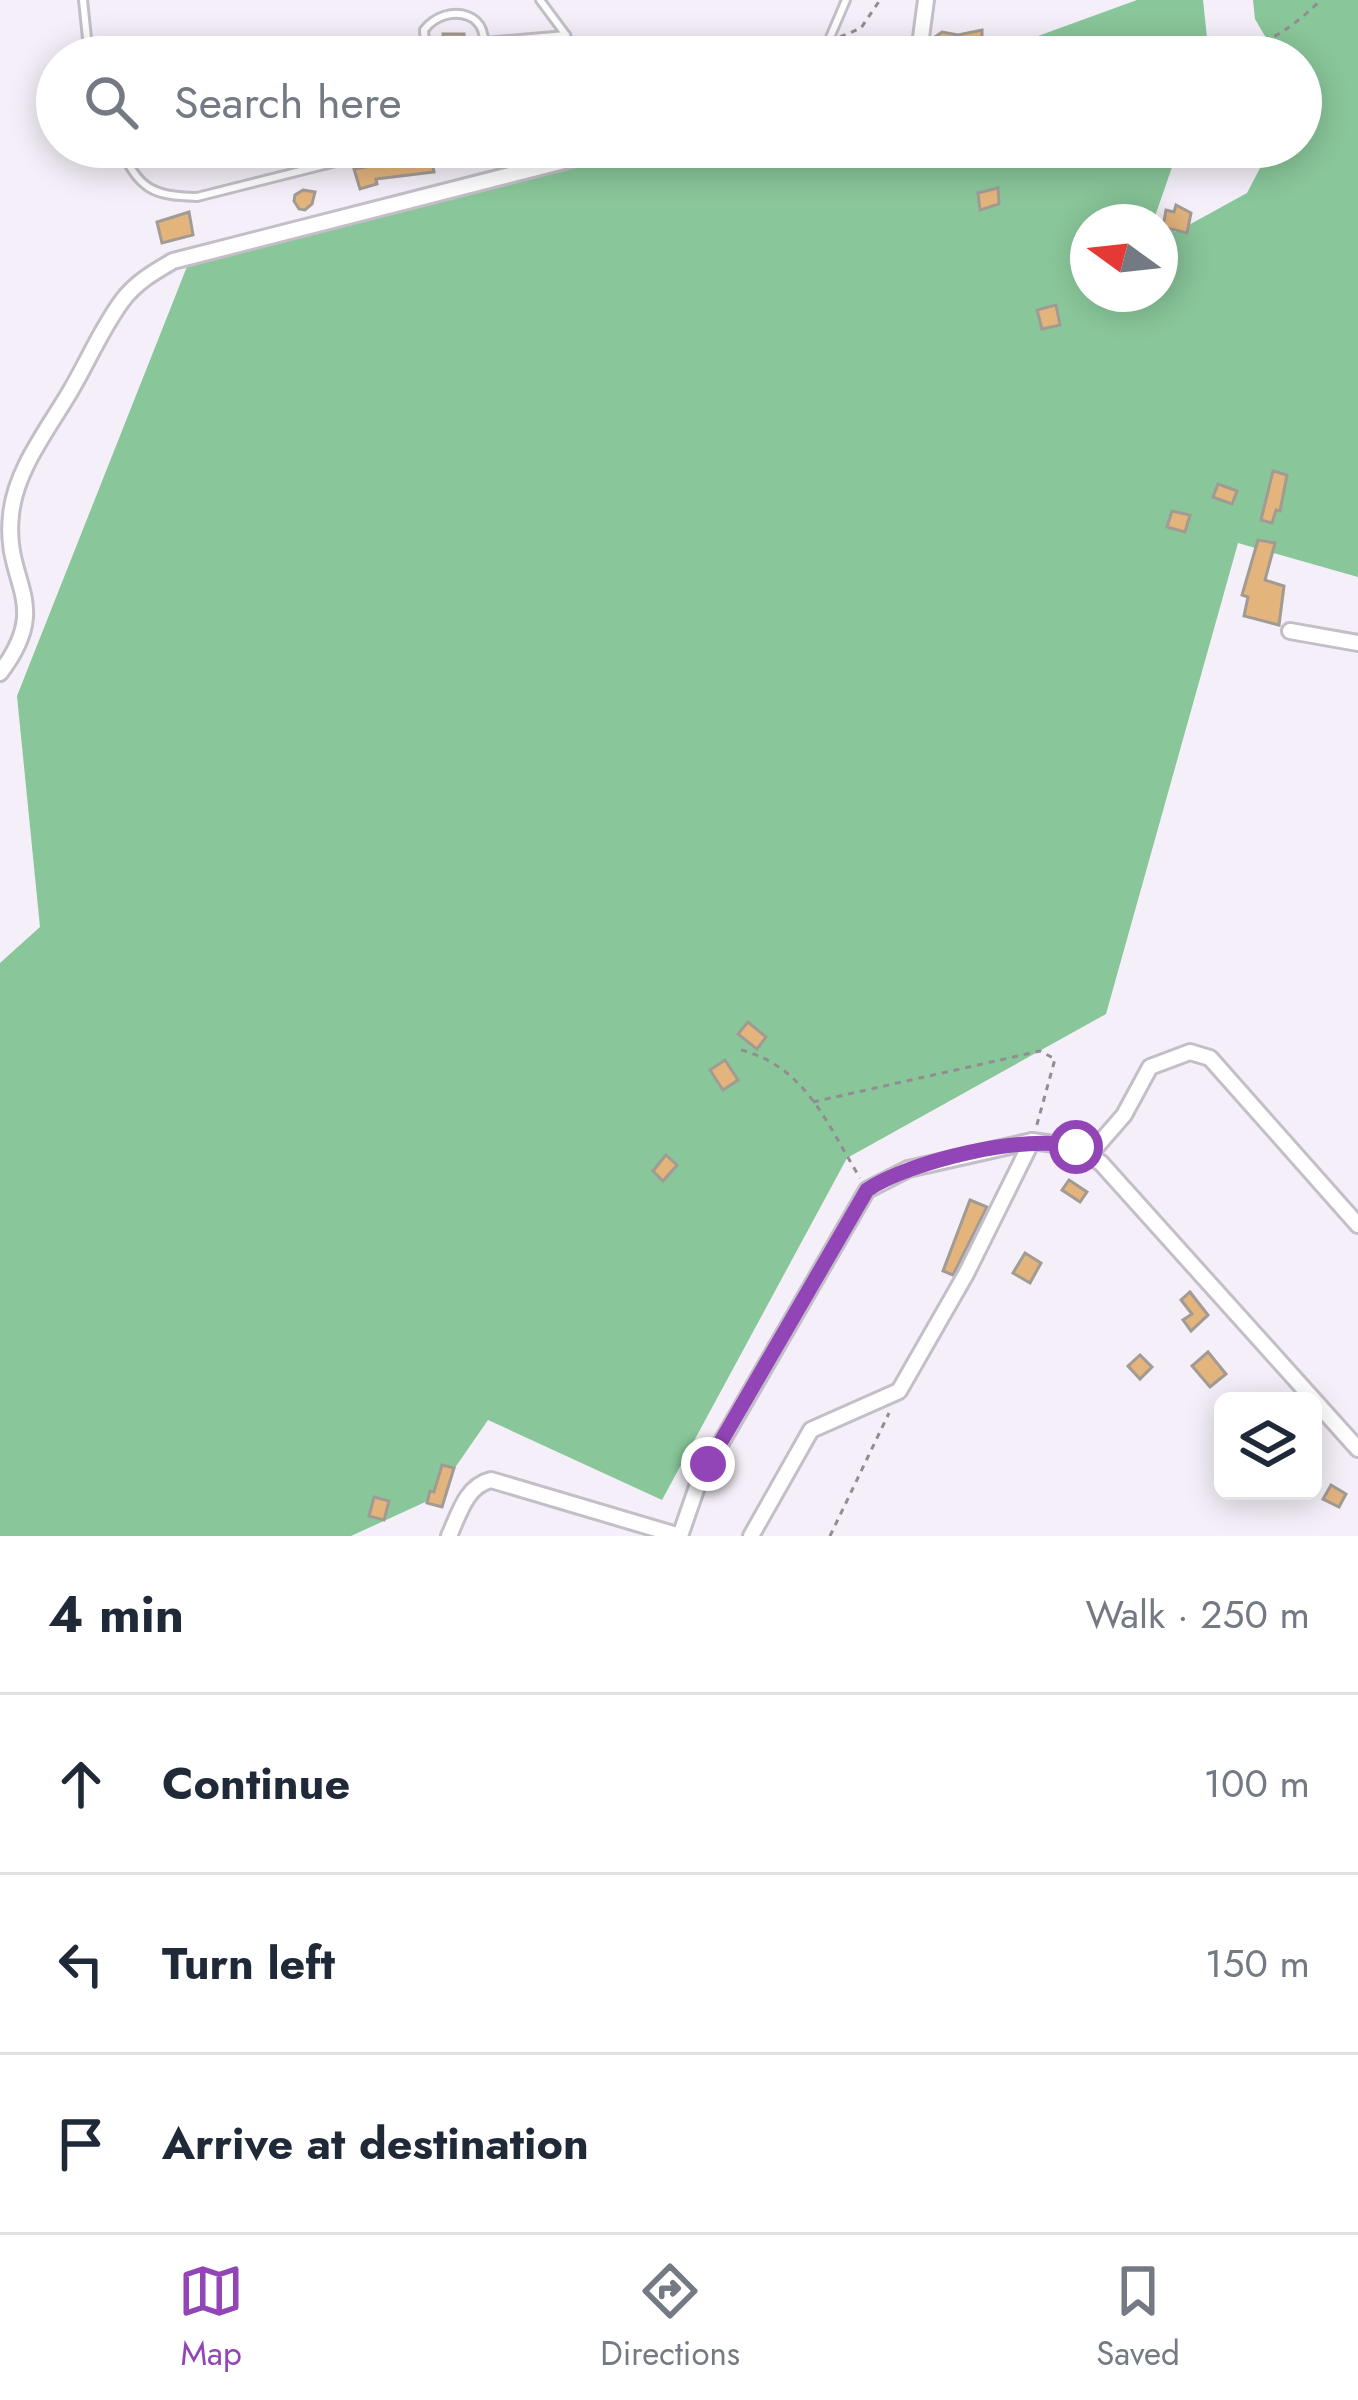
<!DOCTYPE html>
<html lang="en">
<head>
<meta charset="utf-8">
<style>
  :root { --surface:#fff; --page:#f2f2f3; --text:#1f2937; --muted:#747a83; --line:#e0e1e3; --accent:#9245b6 }
  body { margin:0; font-family:Jost,sans-serif; background:var(--page); color:var(--text) }
  .controls { position:absolute; right:36px; bottom:36px; display:grid; overflow:hidden; border-radius:18px; box-shadow:0 6px 30px #0003 }
  .controls button { width:108px; height:108px; display:grid; place-items:center; padding:0; border:0; border-bottom:3px solid var(--line); background:var(--surface); color:var(--text); font:60px sans-serif }
  .compass { position:absolute; left:1070px; top:204px; width:108px; height:108px; border-radius:50%; background:var(--surface); box-shadow:0 6px 30px #0003; rotate:285deg }
  .stop { position:absolute; width:36px; height:36px; margin:-27px; border:9px solid #9245b6; border-radius:50%; background:#fff }
  .stop.end { background:#9245b6; border-color:#fff; box-shadow:0 3px 12px #0008 }
  .list { margin:0; padding:0; list-style:none }
  h2 { display:flex; justify-content:space-between; align-items:center; height:156px; margin:0; padding:0 48px; font-size:51px }
  h2 small { font-size:39px; font-weight:400; color:var(--muted) }
  .list li { display:grid; grid-template-columns:78px 1fr auto; gap:36px; align-items:center; box-sizing:border-box; height:180px; padding:0 48px; border-top:3px solid var(--line) }
  .list b { display:block; font-size:45px; white-space:nowrap }
  .list em { font-size:39px; font-style:normal; color:var(--muted) }
  .icon { flex:none; width:66px; height:66px; fill:none; stroke:currentColor; stroke-width:2; stroke-linecap:round; stroke-linejoin:round }
  .map { position:relative; flex:none; width:1358px; height:1536px; overflow:hidden }
  .search { position:absolute; background:var(--surface); box-shadow:0 6px 30px #0003; left:36px; right:36px; top:36px; height:132px; display:flex; align-items:center; gap:30px; box-sizing:border-box; padding:0 42px; border-radius:66px; color:var(--muted); font-size:45px }
  .sheet { height:696px; background:var(--surface) }
  nav { display:flex; justify-content:space-around; align-items:center; box-sizing:border-box; height:168px; border-top:3px solid var(--line); background:var(--surface); font-size:33px; color:var(--muted) }
  nav a { display:grid; justify-items:center; gap:6px }
  nav .on { color:var(--accent) }
  .map>svg:first-child { display:block }
  .forest { fill:#89c699 }
  .building { fill:#e4b47d; stroke:#a29b94; stroke-width:3 }
  .lines { fill:none; stroke-linecap:round; stroke-linejoin:round }
  .service-casing { stroke:#c3bec7; stroke-width:12 }
  .minor-casing { stroke:#c3bec7; stroke-width:20 }
  .path { stroke:#918d93; stroke-width:3; stroke-dasharray:6 6; stroke-linecap:butt }
  .service { stroke:#fff; stroke-width:6 }
  .minor { stroke:#fff; stroke-width:14 }
  .route { stroke:#9245b6; stroke-width:15 }
</style>
</head>
<body>
<div class="map">
<svg width="1358" height="1536" viewBox="0 0 1358 1536">
  <rect width="100%" height="100%" fill="#f4eff8"/>
  <g class="forest">
    <path d="M 1137,0 L 1203,0 L 1208,47 L 1195,57 L 980,57 Z"/>
    <path d="M 1253,0 L 1358,0 L 1358,577 L 1238,543 L 1106,1014 L 847,1158 L 662,1500 L 488,1420 L 434,1498 L 351,1536 L 0,1536 L 0,963 L 40,927 L 17,696 L 188,264 L 647,147 L 1179,147 L 1153,222 L 1088,222 L 1088,294 L 1160,294 L 1160,226 L 1176,232 L 1247,193 L 1271,147 L 1301,147 L 1301,57 L 1277,57 L 1255,19 Z"/>
  </g>
  <g class="building">
    <path d="M 982,30 L 982,49 L 961,48 L 930,55 L 932,39 L 942,32 L 958,35 Z"/>
    <rect x="443" y="34" width="21" height="19"/>
    <path d="M 404,160 L 404,166 L 432,161 L 434,172 L 376,179 L 377,184 L 360,189 L 354,169 Z"/>
    <path d="M 998,188 L 999,204 L 980,210 L 978,193 Z"/>
    <path d="M 303,190 L 315,192 L 312,204 L 305,210 L 299,209 L 294,201 L 295,195 Z"/>
    <path d="M 1176,205 L 1191,213 L 1187,233 L 1163,227 L 1166,210 L 1174,212 Z"/>
    <path d="M 189,212 L 193,235 L 162,243 L 157,222 Z"/>
    <path d="M 1056,305 L 1060,325 L 1042,329 L 1037,310 Z"/>
    <path d="M 1273,471 L 1287,475 L 1280,511 L 1276,510 L 1272,523 L 1261,520 Z"/>
    <path d="M 1218,484 L 1237,491 L 1232,504 L 1213,497 Z"/>
    <path d="M 1172,511 L 1190,515 L 1185,532 L 1167,527 Z"/>
    <path d="M 1258,540 L 1275,543 L 1265,580 L 1284,586 L 1279,625 L 1244,616 L 1248,597 L 1242,595 Z"/>
    <path d="M 748,1022 L 766,1037 L 757,1049 L 738,1034 Z"/>
    <path d="M 725,1060 L 738,1080 L 723,1090 L 710,1070 Z"/>
    <path d="M 666,1155 L 677,1165 L 663,1181 L 653,1171 Z"/>
    <path d="M 1069,1180 L 1087,1192 L 1080,1202 L 1062,1190 Z"/>
    <path d="M 970,1200 L 987,1207 L 953,1275 L 943,1271 Z"/>
    <path d="M 1025,1253 L 1041,1263 L 1030,1283 L 1013,1273 Z"/>
    <path d="M 1190,1292 L 1208,1315 L 1191,1331 L 1183,1320 L 1192,1314 L 1181,1300 Z"/>
    <path d="M 1208,1352 L 1226,1374 L 1210,1387 L 1192,1366 Z"/>
    <path d="M 1140,1355 L 1152,1367 L 1140,1379 L 1128,1366 Z"/>
    <path d="M 442,1465 L 454,1468 L 442,1507 L 427,1503 L 430,1491 L 434,1492 Z"/>
    <path d="M 1331,1485 L 1346,1494 L 1339,1507 L 1323,1499 Z"/>
    <path d="M 374,1497 L 389,1501 L 384,1520 L 369,1516 Z"/>
  </g>
  <g class="lines">
    <g class="service-casing">
      <g id="service">
        <path d="M 83,0 L 89,57"/>
        <path d="M 540,0 L 566,35 L 575,57"/>
        <path d="M 485,42 L 566,35"/>
        <path d="M 426,57 L 424,30 C 447,0 498,13 480,57"/>
        <path d="M 760,57 L 828,42 L 846,0"/>
        <path d="M 120,147 C 139,189 152,196 197,197 L 396,147"/>
      </g>
    </g>
    <g class="minor-casing">
      <g id="minor">
        <path d="M 914,57 L 920,45 L 926,0"/>
        <path d="M 1290,631 L 1358,643"/>
        <path d="M 0,673 C 54,602 3,584 11,515 C 15,470 49,428 71,390 C 88,361 102,328 122,301 C 135,283 154,272 173,261 L 619,147"/>
        <path d="M 1032,1141 L 1076,1147 L 1101,1163 L 1358,1449"/>
        <path d="M 1090,1154 L 1124,1115 L 1150,1067 L 1190,1052 L 1210,1058 L 1358,1225"/>
        <path d="M 449,1536 C 459,1514 466,1486 491,1480 L 680,1536 L 699,1481 L 867,1190 L 908,1169 L 1032,1141 L 966,1274 L 899,1391 L 811,1430 L 751,1536"/>
      </g>
    </g>
    <g class="path">
      <path d="M 840,37 L 861,28 L 880,0"/>
      <path d="M 1206,57 C 1255,52 1286,34 1321,0"/>
      <path d="M 741,1050 C 806,1067 827,1124 860,1178"/>
      <path d="M 813,1102 L 1040,1051 L 1055,1059 L 1036,1128"/>
      <path d="M 830,1536 L 889,1413"/>
    </g>
    <use href="#service" class="service"/>
    <use href="#minor" class="minor"/>
  </g>
  <g class="lines">
    <path class="route" d="M 708,1464 L 867,1190 C 910,1161 1027,1133 1076,1147"/>
  </g>
</svg>
<div class="controls">
<button><svg class="icon" aria-label="layers" viewBox="0 0 24 24"><path d="M12 4l9 5-9 5-9-5zM3 14l9 5 9-5"/></svg></button>
</div>
<svg class="compass" viewBox="-18 -18 36 36"><path d="M0-13l5 13h-10z" fill="#e53935"/><path d="M0 13l5-13h-10z" fill="#747a83"/></svg>
<div class="stop" style="left:1076px;top:1147px"></div>
<div class="stop end" style="left:708px;top:1464px"></div>
<div class="search"><svg class="icon" aria-label="search" viewBox="0 0 24 24"><circle cx="10" cy="10" r="6"/><path d="M15 15l6 6"/></svg>Search here</div>
</div>
<section class="sheet">
<h2>4 min<small>Walk · 250 m</small></h2>
<ul class="list">
<li><svg class="icon" aria-label="ahead" viewBox="0 0 24 24"><path d="M12 20V5M6 11l6-6 6 6"/></svg><div><b>Continue</b></div><em>100 m</em></li>
<li><svg class="icon" aria-label="left" viewBox="0 0 24 24"><path d="M17 20v-9H6M10 6l-5 5 5 5"/></svg><div><b>Turn left</b></div><em>150 m</em></li>
<li><svg class="icon" aria-label="arrive" viewBox="0 0 24 24"><path d="M6 21V4h12l-3 4 3 4H6"/></svg><div><b>Arrive at destination</b></div></li>
</ul>
</section>
<nav>
<a class="on"><svg class="icon" aria-label="map" viewBox="0 0 24 24"><path d="M3 6l6-2 6 2 6-2v14l-6 2-6-2-6 2zM9 4v14M15 6v14"/></svg>Map</a>
<a><svg class="icon" aria-label="directions" viewBox="0 0 24 24"><path d="M12 3l9 9-9 9-9-9zM9 14v-3h6M13 9l2 2-2 2"/></svg>Directions</a>
<a><svg class="icon" aria-label="saved" viewBox="0 0 24 24"><path d="M7 4h10v16l-5-4-5 4z"/></svg>Saved</a>
</nav>
</body>
</html>
